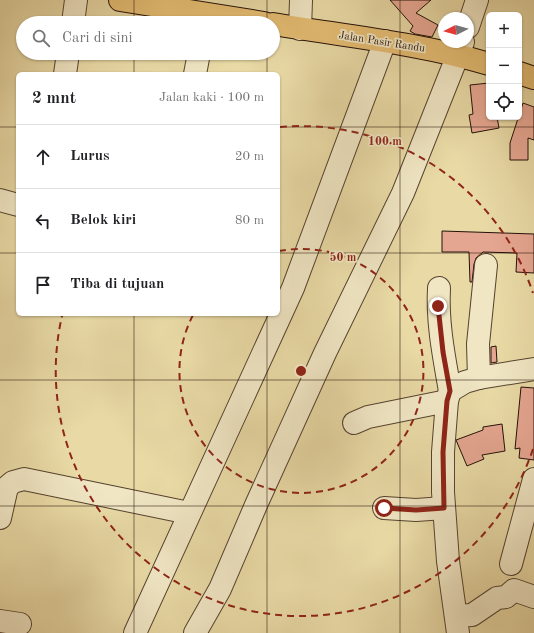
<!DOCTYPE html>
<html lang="id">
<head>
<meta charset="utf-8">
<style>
  :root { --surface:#fff; --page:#f2f2f2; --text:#202124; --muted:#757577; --line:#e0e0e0 }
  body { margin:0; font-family:"Old Standard TT",serif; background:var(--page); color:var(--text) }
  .controls { position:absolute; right:12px; top:12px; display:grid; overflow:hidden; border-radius:6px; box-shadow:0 1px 3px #0004 }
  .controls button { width:36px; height:36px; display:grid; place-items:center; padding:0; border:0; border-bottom:1px solid var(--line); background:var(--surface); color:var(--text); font:20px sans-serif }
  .compass { position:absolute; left:438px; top:12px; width:36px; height:36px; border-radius:50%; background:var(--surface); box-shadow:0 1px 3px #0004; rotate:264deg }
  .stop { position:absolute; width:12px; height:12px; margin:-9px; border:3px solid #8f2418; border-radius:50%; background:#fff }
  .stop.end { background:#8f2418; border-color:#fff; box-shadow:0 1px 4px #0008 }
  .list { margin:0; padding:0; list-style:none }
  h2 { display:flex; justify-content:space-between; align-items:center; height:52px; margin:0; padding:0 16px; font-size:17px }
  h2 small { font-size:13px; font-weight:400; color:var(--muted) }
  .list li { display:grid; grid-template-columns:26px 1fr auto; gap:12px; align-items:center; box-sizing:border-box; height:64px; padding:0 16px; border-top:1px solid var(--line) }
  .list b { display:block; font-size:15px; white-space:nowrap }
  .list em { font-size:13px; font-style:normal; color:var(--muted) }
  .icon { flex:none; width:22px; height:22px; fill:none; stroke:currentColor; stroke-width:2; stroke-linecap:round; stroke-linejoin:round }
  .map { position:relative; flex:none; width:534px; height:633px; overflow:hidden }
  .search { position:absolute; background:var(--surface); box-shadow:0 1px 3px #0004; left:16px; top:16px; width:264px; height:44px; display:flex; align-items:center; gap:10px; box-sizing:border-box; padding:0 14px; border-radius:22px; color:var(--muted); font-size:15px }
  .panel { position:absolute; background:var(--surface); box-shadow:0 1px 3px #0004; left:16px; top:72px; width:264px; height:244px; border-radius:6px }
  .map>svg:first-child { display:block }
  .building { fill:#e5a691; stroke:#251108 }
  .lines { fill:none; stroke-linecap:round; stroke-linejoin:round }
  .minor-casing { stroke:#56432f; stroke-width:24 }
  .major-casing { stroke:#251108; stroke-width:24 }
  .minor { stroke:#f0e6c4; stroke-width:22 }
  .major { stroke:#e4bc72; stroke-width:22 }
  .route { stroke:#8f2418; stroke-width:5 }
  .grid { fill:none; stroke:#251108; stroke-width:1; stroke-opacity:0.55 }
  .ring { fill:none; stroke:#8f2418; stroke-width:2; stroke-dasharray:7 5 }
  .labels { text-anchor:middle; stroke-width:3.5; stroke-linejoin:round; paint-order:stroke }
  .street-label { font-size:11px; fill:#251108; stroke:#f0e6c4 }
  .centre { fill:#8f2418; stroke:#f0e6c4; stroke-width:2 }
  .ring-label { font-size:12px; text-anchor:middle; font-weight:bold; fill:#8f2418; stroke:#f0e6c4; stroke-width:3.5; stroke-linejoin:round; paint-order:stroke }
</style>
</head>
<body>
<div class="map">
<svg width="534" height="633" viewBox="0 0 534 633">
  <rect width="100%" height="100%" fill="#e8d9a5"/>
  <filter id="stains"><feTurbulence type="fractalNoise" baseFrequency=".005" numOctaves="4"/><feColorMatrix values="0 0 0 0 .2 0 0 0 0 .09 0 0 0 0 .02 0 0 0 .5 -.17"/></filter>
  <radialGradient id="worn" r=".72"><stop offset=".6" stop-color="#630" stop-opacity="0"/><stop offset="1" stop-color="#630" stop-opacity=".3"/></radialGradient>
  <g class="building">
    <path d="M 390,0 L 431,0 L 416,13 L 438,25 L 432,37 L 415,34 L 410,31 L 413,26 Z"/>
    <path d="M 489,83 L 489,117 L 497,117 L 499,128 L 472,133 L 469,115 L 473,114 L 470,85 Z"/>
    <path d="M 523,103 L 534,107 L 534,140 L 528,138 L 528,160 L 510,160 L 510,143 Z"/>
    <path d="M 442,231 L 534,234 L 534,273 L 516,272 L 517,253 L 483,252 L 476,258 L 474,264 L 472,282 L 470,282 L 469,252 L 442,252 Z"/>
    <path d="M 496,346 L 497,362 L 491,363 L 491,347 Z"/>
    <path d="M 521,387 L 534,388 L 534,460 L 519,458 L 520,448 L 515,449 Z"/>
    <path d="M 502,424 L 505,451 L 482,455 L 484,459 L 467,466 L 456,440 L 483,430 L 483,427 Z"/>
  </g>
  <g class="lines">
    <g class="minor-casing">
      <g id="minor">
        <path d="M 73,23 L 76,0"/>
        <path d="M 468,27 L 477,0"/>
        <path d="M 300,29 L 301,0"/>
        <path d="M 65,74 L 68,53"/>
        <path d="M 195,74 L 199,53"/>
        <path d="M 0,200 L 18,205"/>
        <path d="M 439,288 C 437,322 444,357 450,391"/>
        <path d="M 479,378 L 478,344 L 486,265"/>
        <path d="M 354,423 L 368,417 L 447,401"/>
        <path d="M 384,508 L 416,510 L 444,508"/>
        <path d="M 0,518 L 7,487 L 13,482 L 24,479 L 189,513"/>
        <path d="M 511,564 L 534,479"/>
        <path d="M 456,616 L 472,615 L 497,598 L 506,597 L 514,590 L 534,597"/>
        <path d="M 0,621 L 20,624"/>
        <path d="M 135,633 L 293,288 L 385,41"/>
        <path d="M 195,633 L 220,589 L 256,505 L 325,353 L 403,193 L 463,42"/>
        <path d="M 458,633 L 448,561 L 443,492 L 443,452 L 447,401 L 450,391 L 465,382 L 479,378 L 534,369"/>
      </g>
    </g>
    <g class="major-casing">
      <g id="major">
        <path d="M 120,0 L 264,23"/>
        <path d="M 273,24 C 345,36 419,43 489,64"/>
        <path d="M 519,73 L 534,78"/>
      </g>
    </g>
    <use href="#minor" class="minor"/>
    <use href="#major" class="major"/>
  </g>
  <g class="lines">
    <path class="route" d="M 384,508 L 416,510 L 444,508 L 443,452 L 447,401 L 450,391 L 443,352 L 438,306"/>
  </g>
  <path class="grid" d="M 134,0 L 134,23M 267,0 L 267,23M 400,0 L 400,633M 134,53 L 134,74M 267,53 L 267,74M 0,127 L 18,127M 278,127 L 534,127M 0,253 L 18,253M 278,253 L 534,253M 134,314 L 134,633M 267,314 L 267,633M 0,380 L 534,380M 0,506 L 534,506"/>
  <g class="ring">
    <path d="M279 251A122 122 0 1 1 193 315"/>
    <path d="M533 449A245 245 0 0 1 62 316M280 127A245 245 0 0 1 533 293"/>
  </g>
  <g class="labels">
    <g class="street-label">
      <text transform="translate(382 41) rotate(9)" y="4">Jalan Pasir Randu</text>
    </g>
  </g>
  <circle cx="301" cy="371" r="6" class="centre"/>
  <g class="ring-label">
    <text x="385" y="145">100 m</text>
    <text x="343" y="261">50 m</text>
  </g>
  <rect width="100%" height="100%" filter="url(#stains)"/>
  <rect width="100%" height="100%" fill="url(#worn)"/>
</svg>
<div class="controls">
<button>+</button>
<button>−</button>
<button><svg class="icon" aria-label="locate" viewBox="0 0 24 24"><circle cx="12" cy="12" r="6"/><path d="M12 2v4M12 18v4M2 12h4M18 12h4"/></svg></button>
</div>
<svg class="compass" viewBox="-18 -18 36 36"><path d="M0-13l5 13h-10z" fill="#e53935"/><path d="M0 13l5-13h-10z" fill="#757577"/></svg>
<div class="stop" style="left:384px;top:508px"></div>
<div class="stop end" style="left:438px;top:306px"></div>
<div class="search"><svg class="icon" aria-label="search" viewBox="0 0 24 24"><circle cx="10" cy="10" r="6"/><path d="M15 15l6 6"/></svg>Cari di sini</div>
<section class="panel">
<h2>2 mnt<small>Jalan kaki · 100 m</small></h2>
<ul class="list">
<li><svg class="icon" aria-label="ahead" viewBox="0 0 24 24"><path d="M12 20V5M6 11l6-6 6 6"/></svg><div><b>Lurus</b></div><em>20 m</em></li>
<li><svg class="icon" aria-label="left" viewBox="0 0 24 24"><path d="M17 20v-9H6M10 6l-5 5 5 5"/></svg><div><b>Belok kiri</b></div><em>80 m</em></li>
<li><svg class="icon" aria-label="arrive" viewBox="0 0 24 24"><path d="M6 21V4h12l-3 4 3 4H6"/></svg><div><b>Tiba di tujuan</b></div></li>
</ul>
</section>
</div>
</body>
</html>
